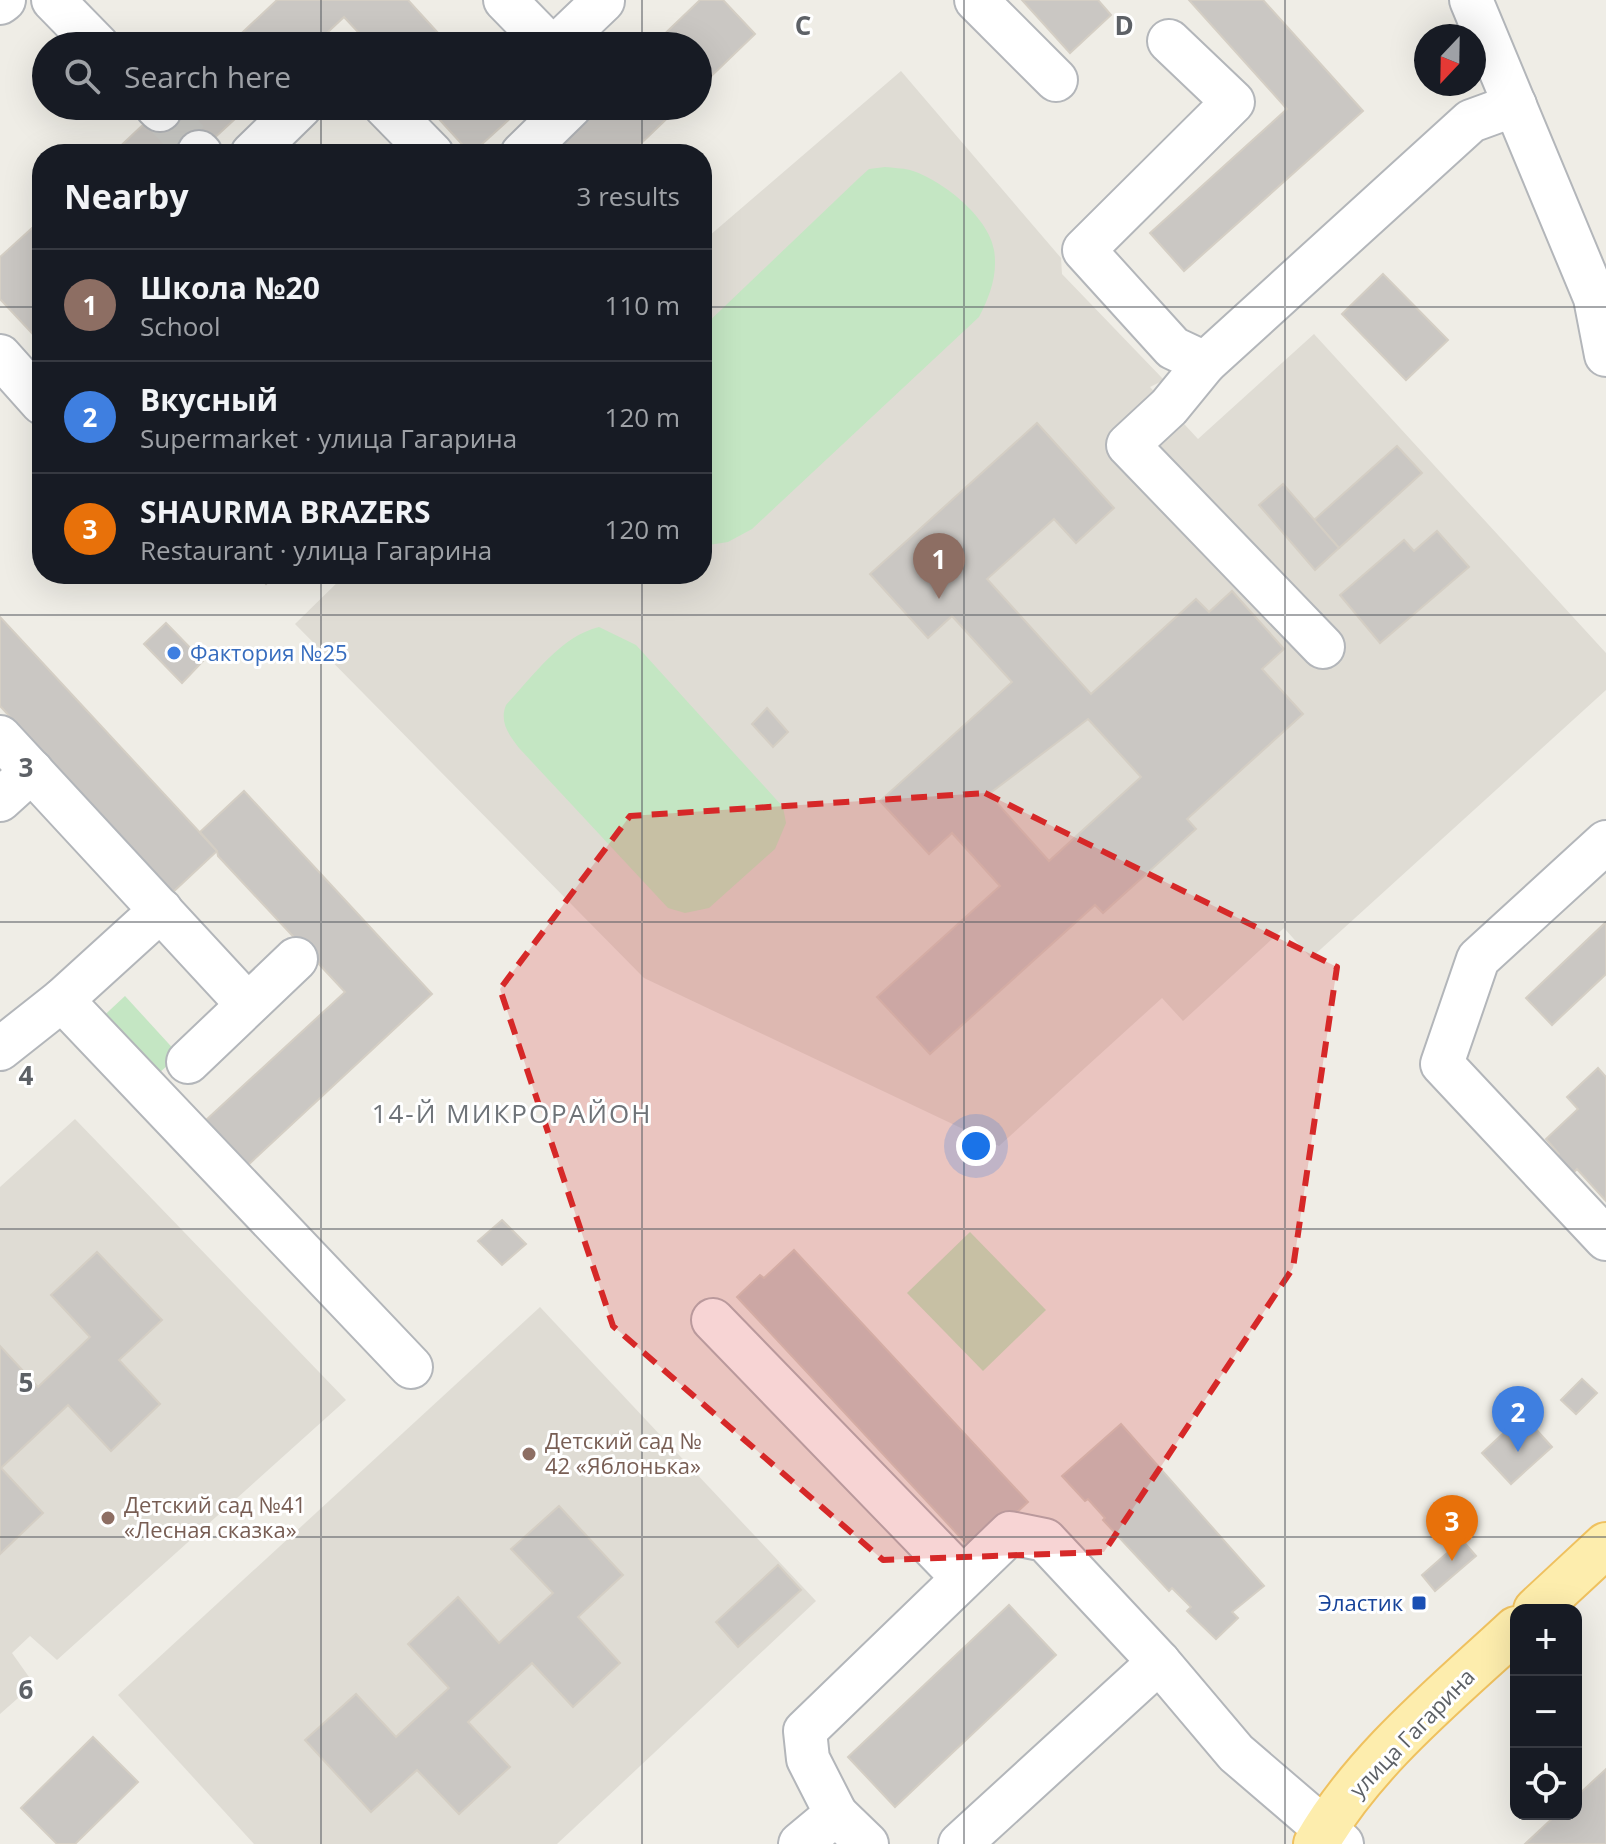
<!DOCTYPE html>
<html lang="en">
<head>
<meta charset="utf-8">
<style>
  :root { --surface:#171b24; --page:#242831; --text:#f1f3f6; --muted:#9ea1a6; --line:#363941; --accent:#e63c35 }
  body { margin:0; font-family:"Open Sans",sans-serif; background:var(--page); color:var(--text) }
  .controls { position:absolute; right:24px; bottom:24px; display:grid; overflow:hidden; border-radius:16px; box-shadow:0 8px 32px #0002 }
  .controls button { width:72px; height:72px; display:grid; place-items:center; padding:0; border:0; border-bottom:2px solid var(--line); background:var(--surface); color:var(--text); font:40px sans-serif }
  .compass { position:absolute; left:1414px; top:24px; width:72px; height:72px; border-radius:50%; background:var(--surface); box-shadow:0 8px 32px #0002; rotate:202deg }
  .you { position:absolute; left:976px; top:1146px; width:28px; height:28px; margin:-20px; border:6px solid #fff; border-radius:50%; background:#1a73e8; box-shadow:0 0 0 12px #1a73e833 }
  .badge { display:grid; place-items:center; width:52px; height:52px; border-radius:50%; background:var(--accent); color:#fff; font-size:26px; font-weight:700 }
  .pin { position:absolute; translate:-50% -66px; filter:drop-shadow(0 2px 4px #0008) }
  .pin::after { content:''; position:absolute; top:42px; width:28px; height:24px; background:inherit; clip-path:polygon(0 0,100% 0,50% 100%) }
  .list { margin:0; padding:0; list-style:none }
  h2 { display:flex; justify-content:space-between; align-items:center; height:104px; margin:0; padding:0 32px; font-size:34px }
  h2 small { font-size:26px; font-weight:400; color:var(--muted) }
  .list li { display:grid; grid-template-columns:52px 1fr auto; gap:24px; align-items:center; box-sizing:border-box; height:112px; padding:0 32px; border-top:2px solid var(--line) }
  .list b { display:block; font-size:30px; white-space:nowrap }
  .list p { margin:0; font-size:26px; white-space:nowrap; color:var(--muted) }
  .list em { font-size:26px; font-style:normal; color:var(--muted) }
  .icon { flex:none; width:44px; height:44px; fill:none; stroke:currentColor; stroke-width:2; stroke-linecap:round; stroke-linejoin:round }
  .map { position:relative; flex:none; width:1606px; height:1844px; overflow:hidden }
  .search { position:absolute; background:var(--surface); box-shadow:0 8px 32px #0002; left:32px; top:32px; width:680px; height:88px; display:flex; align-items:center; gap:20px; box-sizing:border-box; padding:0 28px; border-radius:44px; color:var(--muted); font-size:30px }
  .panel { position:absolute; background:var(--surface); box-shadow:0 8px 32px #0002; left:32px; top:144px; width:680px; height:440px; border-radius:32px }
  .map>svg:first-child { display:block }
  .education { fill:#dfdcd4 }
  .green { fill:#c4e6c3 }
  .building { fill:#cac7c3; stroke:#d4cec4; stroke-width:2; fill-rule:evenodd }
  .lines { fill:none; stroke-linecap:round; stroke-linejoin:round }
  .minor-tunnel { stroke:#cacac6; stroke-width:42; stroke-dasharray:42 21; stroke-linecap:butt }
  .minor-casing { stroke:#b3b6ba; stroke-width:46 }
  .major-casing { stroke:#efc15f; stroke-width:48 }
  .minor { stroke:#fff; stroke-width:42 }
  .major { stroke:#fdedad; stroke-width:44 }
  .marked { fill:#d62828; fill-opacity:0.2; stroke:#d62828; stroke-width:6; stroke-dasharray:16 10; stroke-linejoin:round }
  .grid { fill:none; stroke:#5d6166; stroke-width:2; stroke-opacity:0.55 }
  .shop-dot { fill:#3f7fe0; stroke:#fff; stroke-width:3 }
  .education-dot { fill:#8d6e63; stroke:#fff; stroke-width:3 }
  .transit-dot { fill:#1a4fb4; stroke:#fff; stroke-width:3 }
  .labels { text-anchor:middle; stroke-width:6; stroke-linejoin:round; paint-order:stroke }
  .shop-label { font-size:22px; fill:#366cbe; stroke:#fff; text-anchor:start }
  .education-label { font-size:22px; fill:#785e54; stroke:#fff; text-anchor:start }
  .transit-label { font-size:22px; fill:#164399; stroke:#fff; text-anchor:end }
  .street-label { font-size:22px; fill:#5d6166; stroke:#fff }
  .quarter-label { font-size:26px; letter-spacing:2px; fill:#6e7378; stroke:#fff }
  .grid-label { font-size:26px; text-anchor:middle; font-weight:bold; fill:#5d6166; stroke:#fff; stroke-width:6; stroke-linejoin:round; paint-order:stroke }
</style>
</head>
<body>
<div class="map">
<svg width="1606" height="1844" viewBox="0 0 1606 1844">
  <rect width="100%" height="100%" fill="#efede6"/>
  <g class="education">
    <path d="M 901,71 L 1061,258 L 1062,274 L 1164,380 L 1150,387 L 1198,439 L 1314,334 L 1606,653 L 1606,690 L 1311,958 L 1284,928 L 1183,1021 L 1162,998 L 999,1146 L 644,978 L 295,624 L 346,574 L 702,574 L 702,242 Z"/>
    <path d="M 75,1119 L 346,1400 L 57,1660 L 30,1636 L 12,1653 L 34,1684 L 0,1714 L 0,1187 Z"/>
    <path d="M 540,1307 L 816,1601 L 557,1844 L 254,1844 L 118,1695 Z"/>
  </g>
  <g class="green">
    <path d="M 885,167 C 893,168 902,168 910,170 C 941,179 989,217 994,250 C 998,274 990,296 979,317 L 752,529 L 728,542 L 702,546 L 702,328 L 859,178 L 869,169 Z"/>
    <path d="M 599,627 L 636,645 L 783,807 L 786,823 L 775,849 L 709,908 L 685,913 L 668,908 L 519,748 C 509,735 499,722 506,705 C 532,677 561,636 599,627 Z"/>
    <path d="M 125,996 L 179,1055 L 149,1082 L 95,1024 Z"/>
    <path d="M 970,1232 L 1046,1310 L 983,1371 L 907,1293 Z"/>
  </g>
  <g class="building">
    <path d="M 277,0 L 408,0 L 450,46 L 371,46 L 344,17 L 313,46 L 228,46 Z"/>
    <path d="M 700,0 L 723,0 L 755,34 L 698,89 L 698,46 L 652,46 Z"/>
    <path d="M 1022,0 L 1098,0 L 1111,15 L 1070,53 Z"/>
    <path d="M 1189,0 L 1263,0 L 1363,111 L 1184,271 L 1150,233 L 1287,109 Z"/>
    <path d="M 163,106 L 249,106 L 197,154 L 112,154 Z"/>
    <path d="M 427,106 L 506,106 L 514,115 L 471,154 Z"/>
    <path d="M 590,106 L 680,106 L 630,154 L 567,154 L 554,140 Z"/>
    <path d="M 42,219 L 42,344 L 0,299 L 0,257 Z"/>
    <path d="M 1383,274 L 1448,340 L 1406,380 L 1342,314 Z"/>
    <path d="M 1037,423 L 1114,508 L 1076,543 L 1054,519 L 987,579 L 1091,694 L 1196,599 L 1209,612 L 1232,591 L 1284,649 L 1262,669 L 1303,714 L 1187,819 L 1196,829 L 1103,913 L 1095,905 L 930,1054 L 877,997 L 1000,886 L 952,833 L 929,854 L 880,801 L 1012,682 L 952,616 L 928,638 L 870,574 ZM 1088,719 L 1141,777 L 1049,861 L 989,794 Z"/>
    <path d="M 1397,446 L 1422,473 L 1339,548 L 1314,520 Z"/>
    <path d="M 1283,484 L 1339,548 L 1315,570 L 1259,505 Z"/>
    <path d="M 1437,531 L 1469,567 L 1380,643 L 1340,595 L 1404,540 L 1414,551 Z"/>
    <path d="M 256,574 L 276,574 L 266,584 Z"/>
    <path d="M 0,617 L 217,851 L 173,892 L 0,706 Z"/>
    <path d="M 166,623 L 203,661 L 182,683 L 144,644 Z"/>
    <path d="M 767,708 L 788,732 L 773,747 L 752,724 Z"/>
    <path d="M 244,791 L 432,994 L 248,1165 L 206,1120 L 345,992 L 218,856 L 217,851 L 200,832 Z"/>
    <path d="M 1606,922 L 1606,974 L 1552,1025 L 1526,998 Z"/>
    <path d="M 1598,1068 L 1606,1077 L 1606,1201 L 1577,1169 L 1571,1175 L 1556,1160 L 1559,1154 L 1546,1139 L 1578,1109 L 1567,1097 Z"/>
    <path d="M 502,1220 L 526,1244 L 502,1265 L 478,1241 Z"/>
    <path d="M 794,1250 L 1028,1502 L 974,1552 L 737,1297 L 760,1275 L 764,1278 Z"/>
    <path d="M 97,1252 L 162,1320 L 119,1360 L 160,1404 L 111,1451 L 68,1405 L 1,1468 L 43,1513 L 0,1554 L 0,1346 L 38,1387 L 90,1337 L 51,1295 Z"/>
    <path d="M 1582,1379 L 1597,1393 L 1576,1414 L 1561,1400 Z"/>
    <path d="M 1523,1415 L 1552,1447 L 1511,1484 L 1482,1453 Z"/>
    <path d="M 1121,1424 L 1264,1586 L 1232,1612 L 1238,1618 L 1216,1639 L 1187,1611 L 1191,1607 L 1172,1588 L 1169,1591 L 1103,1520 L 1105,1518 L 1088,1499 L 1085,1501 L 1062,1476 Z"/>
    <path d="M 559,1506 L 623,1575 L 578,1617 L 620,1663 L 573,1707 L 532,1663 L 468,1722 L 510,1767 L 459,1814 L 417,1770 L 371,1812 L 305,1740 L 356,1694 L 396,1737 L 449,1688 L 408,1644 L 458,1597 L 499,1643 L 553,1593 L 511,1549 Z"/>
    <path d="M 1462,1540 L 1476,1556 L 1435,1591 L 1422,1575 Z"/>
    <path d="M 778,1565 L 801,1590 L 738,1647 L 716,1622 Z"/>
    <path d="M 1009,1605 L 1056,1655 L 895,1807 L 848,1757 Z"/>
    <path d="M 93,1737 L 138,1782 L 75,1844 L 57,1844 L 21,1808 Z"/>
    <path d="M 1606,1769 L 1606,1844 L 1525,1844 L 1557,1814 L 1576,1814 L 1576,1797 Z"/>
  </g>
  <g class="lines">
    <path class="minor-tunnel" d="M 160,110 L 199,152"/>
    <g class="minor-casing">
      <g id="minor">
        <path d="M 53,0 L 98,46"/>
        <path d="M 505,0 L 550,46"/>
        <path d="M 976,0 L 1056,80"/>
        <path d="M 1471,0 L 1595,298 L 1606,355"/>
        <path d="M 0,3 L 4,0"/>
        <path d="M 1169,41 L 1233,102 L 1084,250 L 1173,348 L 1205,363 L 1471,121 L 1515,105"/>
        <path d="M 556,46 L 603,1"/>
        <path d="M 156,106 L 160,110"/>
        <path d="M 385,106 L 432,154"/>
        <path d="M 199,152 L 201,154"/>
        <path d="M 252,154 L 301,106"/>
        <path d="M 522,154 L 571,106"/>
        <path d="M 0,356 L 42,403"/>
        <path d="M 1205,363 L 1169,407 L 1128,445 L 1323,647"/>
        <path d="M 0,737 L 247,1004"/>
        <path d="M 0,800 L 32,771"/>
        <path d="M 1606,842 L 1478,959 L 1442,1064 L 1606,1239"/>
        <path d="M 62,1000 L 161,910"/>
        <path d="M 0,1049 L 62,1000 L 411,1367"/>
        <path d="M 188,1062 L 296,959"/>
        <path d="M 713,1320 L 962,1577"/>
        <path d="M 836,1814 L 808,1759 L 805,1731 L 1010,1533 L 1045,1540 L 1159,1662 L 1236,1753 L 1342,1844"/>
        <path d="M 800,1844 L 836,1814 L 867,1844"/>
        <path d="M 960,1844 L 1159,1662"/>
      </g>
    </g>
    <g class="major-casing">
      <g id="major">
        <path d="M 1536,1610 L 1606,1545"/>
        <path d="M 1316,1844 C 1364,1760 1446,1694 1516,1629"/>
      </g>
    </g>
    <use href="#minor" class="minor"/>
    <use href="#major" class="major"/>
  </g>
  <path class="marked" d="M 985,793 L 1337,967 L 1293,1268 L 1104,1552 L 883,1560 L 613,1326 L 500,989 L 630,816 Z"/>
  <path class="grid" d="M 321,0 L 321,46M 642,0 L 642,46M 964,0 L 964,1844M 1285,0 L 1285,1844M 321,106 L 321,154M 642,106 L 642,154M 0,307 L 42,307M 702,307 L 1606,307M 321,574 L 321,1844M 642,574 L 642,1844M 0,615 L 1606,615M 0,922 L 1606,922M 0,1229 L 1606,1229M 0,1537 L 1606,1537"/>
  <circle class="shop-dot" cx="174" cy="653" r="8"/>
  <g class="education-dot">
    <circle cx="529" cy="1454" r="8"/>
    <circle cx="108" cy="1518" r="8"/>
  </g>
  <rect class="transit-dot" x="1411" y="1595" width="16" height="16" rx="4"/>
  <g class="labels">
    <g class="shop-label">
      <text x="190" y="661">Фактория №25</text>
    </g>
    <g class="education-label">
      <text x="545" y="1449">Детский сад №<tspan x="545" dy="25">42 «Яблонька»</tspan></text>
      <text x="124" y="1513">Детский сад №41<tspan x="124" dy="25">«Лесная сказка»</tspan></text>
    </g>
    <g class="transit-label">
      <text x="1403" y="1611">Эластик</text>
    </g>
    <g class="street-label">
      <text transform="translate(1412 1733) rotate(-46)" y="8">улица Гагарина</text>
    </g>
    <g class="quarter-label">
      <text x="512" y="1123">14-Й МИКРОРАЙОН</text>
    </g>
  </g>
  <g class="grid-label">
    <text x="803" y="35">C</text>
    <text x="1124" y="35">D</text>
    <text x="26" y="777">3</text>
    <text x="26" y="1085">4</text>
    <text x="26" y="1392">5</text>
    <text x="26" y="1699">6</text>
  </g>
</svg>
<div class="controls">
<button>+</button>
<button>−</button>
<button><svg class="icon" aria-label="locate" viewBox="0 0 24 24"><circle cx="12" cy="12" r="6"/><path d="M12 2v4M12 18v4M2 12h4M18 12h4"/></svg></button>
</div>
<svg class="compass" viewBox="-18 -18 36 36"><path d="M0-13l5 13h-10z" fill="#e53935"/><path d="M0 13l5-13h-10z" fill="#9ea1a6"/></svg>
<div class="you"></div>
<div class="pin badge" style="left:939px;top:599px;background:#8d6e63">1</div>
<div class="pin badge" style="left:1518px;top:1452px;background:#3f7fe0">2</div>
<div class="pin badge" style="left:1452px;top:1561px;background:#e8710a">3</div>
<div class="search"><svg class="icon" aria-label="search" viewBox="0 0 24 24"><circle cx="10" cy="10" r="6"/><path d="M15 15l6 6"/></svg>Search here</div>
<section class="panel">
<h2>Nearby<small>3 results</small></h2>
<ul class="list">
<li><span class="badge" style="background:#8d6e63">1</span><div><b>Школа №20</b><p>School</p></div><em>110 m</em></li>
<li><span class="badge" style="background:#3f7fe0">2</span><div><b>Вкусный</b><p>Supermarket · улица Гагарина</p></div><em>120 m</em></li>
<li><span class="badge" style="background:#e8710a">3</span><div><b>SHAURMA BRAZERS</b><p>Restaurant · улица Гагарина</p></div><em>120 m</em></li>
</ul>
</section>
</div>
</body>
</html>
